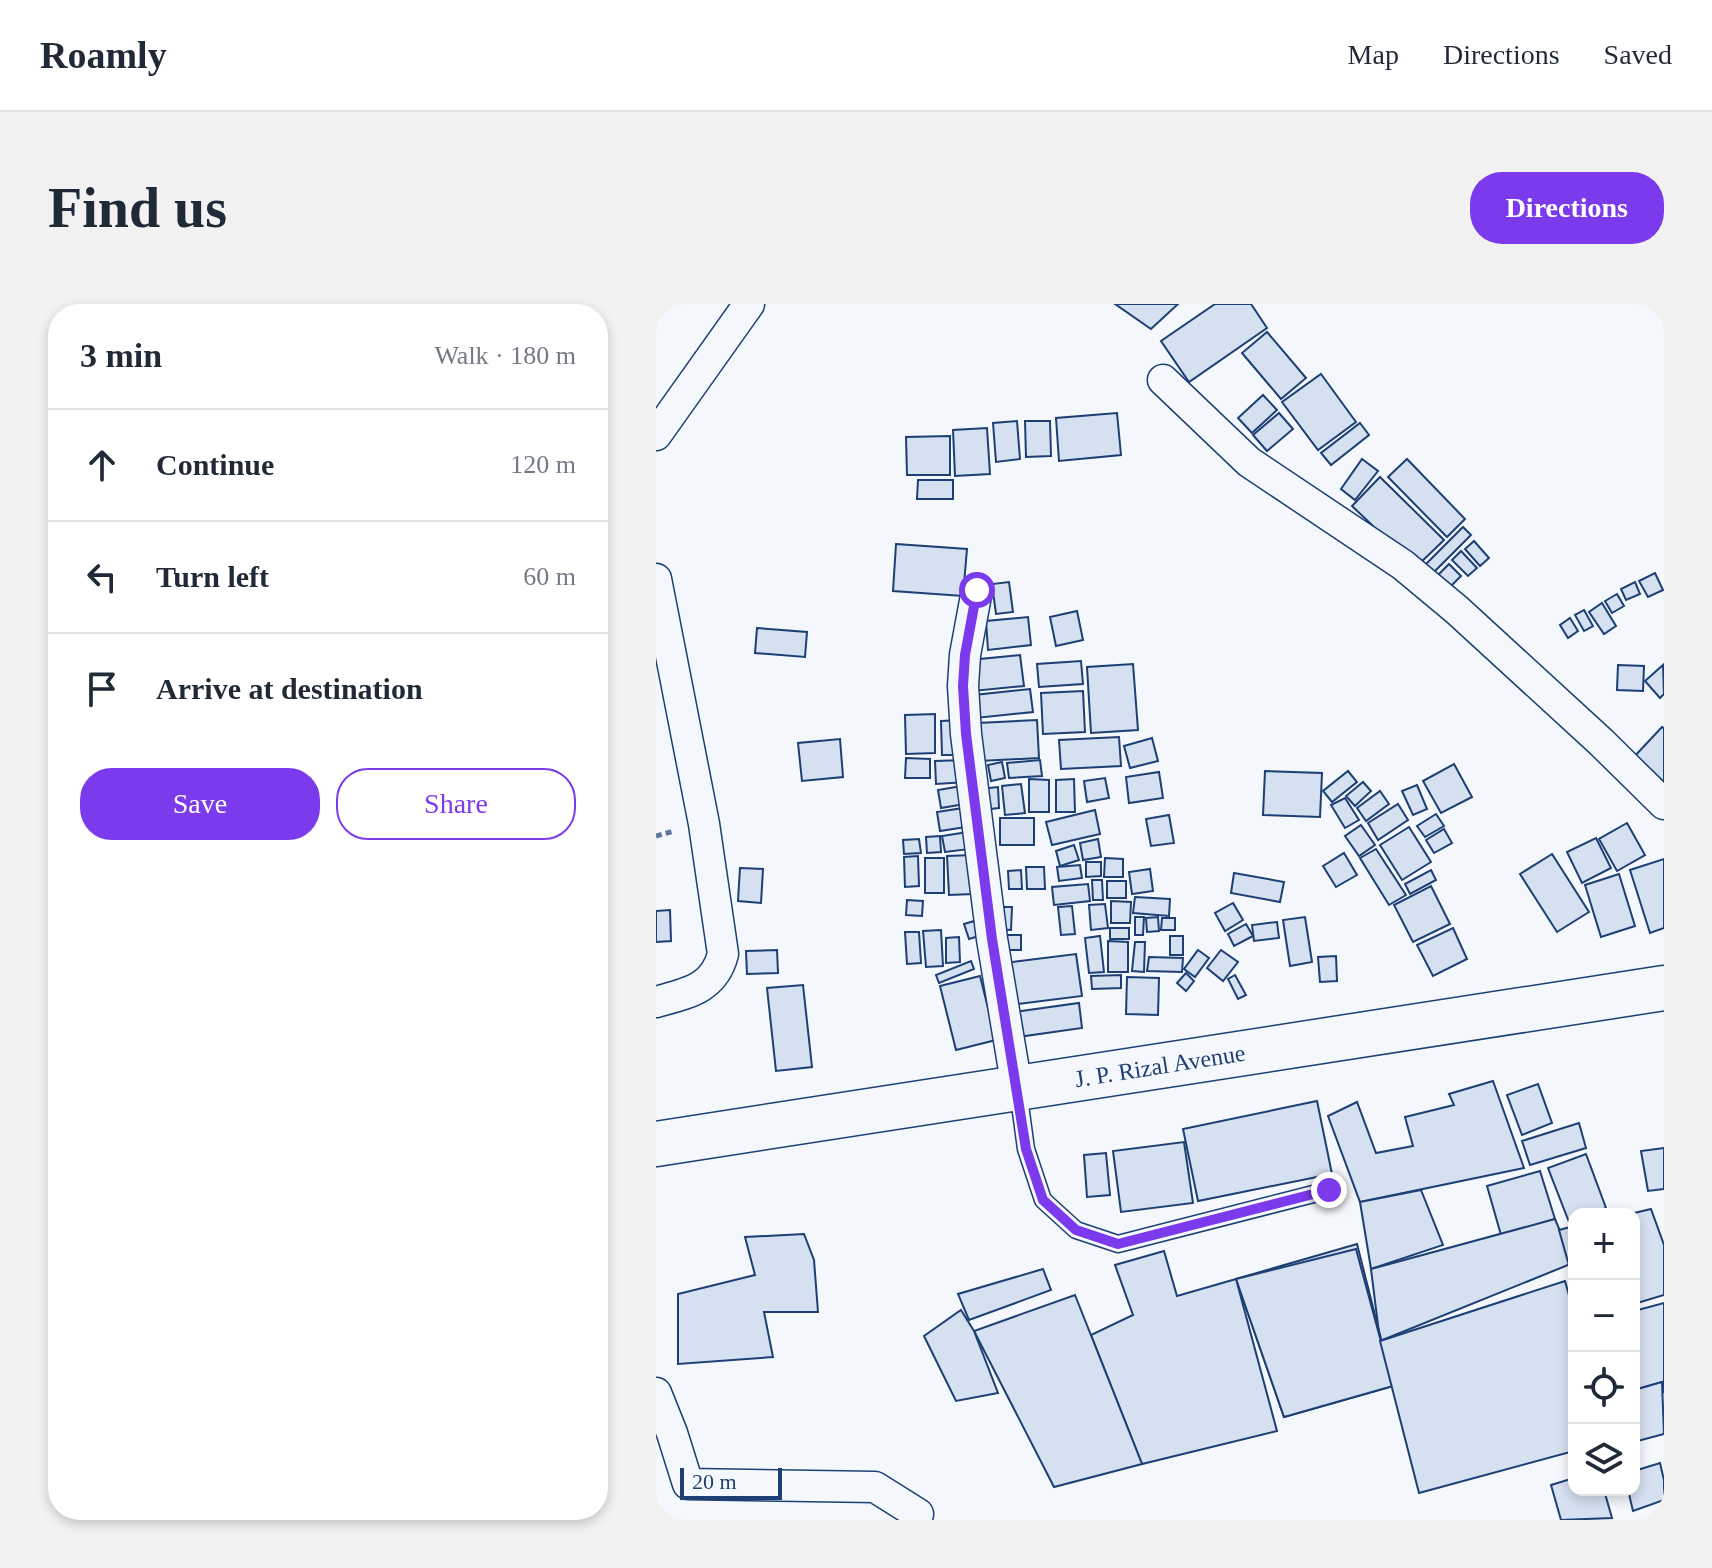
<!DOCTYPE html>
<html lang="en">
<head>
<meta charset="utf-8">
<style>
  :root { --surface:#fff; --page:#f2f2f3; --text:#1f2937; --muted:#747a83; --line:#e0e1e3; --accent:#7c3aed }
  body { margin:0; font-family:"Times New Roman",serif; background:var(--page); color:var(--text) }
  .controls { position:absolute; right:24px; bottom:24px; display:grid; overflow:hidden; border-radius:16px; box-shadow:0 4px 12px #0003 }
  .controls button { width:72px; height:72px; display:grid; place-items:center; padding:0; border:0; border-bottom:2px solid var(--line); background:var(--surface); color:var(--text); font:40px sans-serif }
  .scale { position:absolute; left:24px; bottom:20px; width:102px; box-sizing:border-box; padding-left:8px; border:4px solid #1d3f73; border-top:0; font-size:22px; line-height:28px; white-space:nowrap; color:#1d3f73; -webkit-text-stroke:6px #f4f7fb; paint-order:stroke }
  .stop { position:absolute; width:24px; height:24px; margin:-18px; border:6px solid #7c3aed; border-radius:50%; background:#fff }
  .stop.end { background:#7c3aed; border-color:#fff; box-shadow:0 2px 8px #0008 }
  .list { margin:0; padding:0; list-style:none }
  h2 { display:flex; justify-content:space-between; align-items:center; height:104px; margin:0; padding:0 32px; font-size:34px }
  h2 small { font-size:26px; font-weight:400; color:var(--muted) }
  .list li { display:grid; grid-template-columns:52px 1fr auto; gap:24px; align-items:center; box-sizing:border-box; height:112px; padding:0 32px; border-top:2px solid var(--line) }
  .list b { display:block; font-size:30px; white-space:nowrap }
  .list em { font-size:26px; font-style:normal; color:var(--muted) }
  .actions { display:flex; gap:16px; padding:24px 32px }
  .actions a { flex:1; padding:18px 0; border:2px solid var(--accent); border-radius:32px; text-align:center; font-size:28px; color:var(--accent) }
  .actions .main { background:var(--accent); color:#fff }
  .icon { flex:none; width:44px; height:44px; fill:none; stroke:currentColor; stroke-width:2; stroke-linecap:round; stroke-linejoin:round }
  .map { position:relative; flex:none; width:1008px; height:1216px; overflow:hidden; border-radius:32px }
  header { display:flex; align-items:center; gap:48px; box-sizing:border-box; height:112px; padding:0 40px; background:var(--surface); border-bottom:2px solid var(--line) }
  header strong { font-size:38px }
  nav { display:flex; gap:44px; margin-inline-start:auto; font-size:28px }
  .intro { display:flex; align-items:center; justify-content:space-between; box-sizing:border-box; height:192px; padding:0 48px }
  h1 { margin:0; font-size:56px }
  .button { padding:20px 36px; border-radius:32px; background:var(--accent); color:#fff; font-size:28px; font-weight:700 }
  main { display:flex; gap:48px; padding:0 48px }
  aside { flex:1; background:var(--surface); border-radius:32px; box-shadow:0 4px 12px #0003 }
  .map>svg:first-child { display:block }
  .building { fill:#d5e0f0; stroke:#1d3f73; stroke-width:2 }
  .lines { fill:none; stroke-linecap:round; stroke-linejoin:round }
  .lane-casing { stroke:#1d3f73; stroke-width:19 }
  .street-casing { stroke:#1d3f73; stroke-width:33 }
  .primary-casing { stroke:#1d3f73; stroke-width:47 }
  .path { stroke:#5e769c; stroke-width:5; stroke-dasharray:6 4; stroke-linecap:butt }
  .lane { stroke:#f4f7fb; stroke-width:16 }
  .street { stroke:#f4f7fb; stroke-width:30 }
  .primary { stroke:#f4f7fb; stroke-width:44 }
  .route { stroke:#7c3aed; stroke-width:10 }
  .labels { text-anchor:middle; stroke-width:6; stroke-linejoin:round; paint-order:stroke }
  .street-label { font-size:24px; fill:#1d3f73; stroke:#f4f7fb }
</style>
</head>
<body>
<header>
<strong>Roamly</strong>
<nav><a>Map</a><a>Directions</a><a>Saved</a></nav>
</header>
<div class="intro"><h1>Find us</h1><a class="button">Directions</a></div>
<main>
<aside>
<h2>3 min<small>Walk · 180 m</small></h2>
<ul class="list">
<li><svg class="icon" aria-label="ahead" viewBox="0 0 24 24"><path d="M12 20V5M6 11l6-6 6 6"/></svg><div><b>Continue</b></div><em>120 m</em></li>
<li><svg class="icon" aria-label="left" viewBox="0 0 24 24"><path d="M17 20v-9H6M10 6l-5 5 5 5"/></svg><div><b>Turn left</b></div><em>60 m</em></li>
<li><svg class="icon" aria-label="arrive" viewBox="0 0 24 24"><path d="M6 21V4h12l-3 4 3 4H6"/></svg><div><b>Arrive at destination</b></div></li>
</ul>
<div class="actions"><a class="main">Save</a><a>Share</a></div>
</aside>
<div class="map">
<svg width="1008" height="1216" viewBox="0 0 1008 1216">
  <rect width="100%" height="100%" fill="#f4f7fb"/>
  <g class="building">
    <path d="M 459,0 L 522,0 L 495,25 Z"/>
    <path d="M 559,0 L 595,0 L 611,24 L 533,78 L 505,37 Z"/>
    <path d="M 611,28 L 650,74 L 625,95 L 586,49 Z"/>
    <path d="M 665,70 L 700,118 L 662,146 L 626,98 Z"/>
    <path d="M 607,91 L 621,106 L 596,129 L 582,114 Z"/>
    <path d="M 461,109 L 465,151 L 403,157 L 400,114 Z"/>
    <path d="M 623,109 L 637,125 L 611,147 L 597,131 Z"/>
    <path d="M 361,117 L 364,155 L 340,158 L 337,119 Z"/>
    <path d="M 369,117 L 394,117 L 395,152 L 370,153 Z"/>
    <path d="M 704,119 L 713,131 L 675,161 L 665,149 Z"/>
    <path d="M 331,124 L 334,170 L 299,172 L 297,126 Z"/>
    <path d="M 294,132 L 294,171 L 251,171 L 250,133 Z"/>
    <path d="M 706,155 L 722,167 L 699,196 L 685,185 Z"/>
    <path d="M 751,155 L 809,215 L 791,233 L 732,173 Z"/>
    <path d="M 724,173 L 788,236 L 760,263 L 696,202 Z"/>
    <path d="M 262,176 L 297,176 L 297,195 L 261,195 Z"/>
    <path d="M 807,223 L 815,231 L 777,269 L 769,261 Z"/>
    <path d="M 818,237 L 833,254 L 824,262 L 809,245 Z"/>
    <path d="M 240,240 L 311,245 L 307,292 L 237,287 Z"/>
    <path d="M 805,247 L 821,264 L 812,272 L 796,256 Z"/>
    <path d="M 793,260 L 805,272 L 793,284 L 781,272 Z"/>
    <path d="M 999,269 L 1007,286 L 992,293 L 983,277 Z"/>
    <path d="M 353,278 L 357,308 L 340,310 L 336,280 Z"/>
    <path d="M 979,278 L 984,290 L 970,296 L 965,285 Z"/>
    <path d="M 961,290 L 968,302 L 956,309 L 949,297 Z"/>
    <path d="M 946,299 L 960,322 L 948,330 L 933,308 Z"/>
    <path d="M 928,306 L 937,322 L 928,327 L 919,311 Z"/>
    <path d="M 421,307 L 427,336 L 400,342 L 394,313 Z"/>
    <path d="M 372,313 L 375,341 L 332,346 L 330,317 Z"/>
    <path d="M 914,314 L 922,327 L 912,334 L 904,321 Z"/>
    <path d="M 101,324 L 151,328 L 149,353 L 99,349 Z"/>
    <path d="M 364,351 L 368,382 L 317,387 L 314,356 Z"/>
    <path d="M 425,357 L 427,380 L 383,383 L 381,360 Z"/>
    <path d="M 477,360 L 482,426 L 435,429 L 431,363 Z"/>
    <path d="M 962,361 L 988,362 L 987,387 L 961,386 Z"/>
    <path d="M 1007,361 L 1008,390 L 1004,394 L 989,377 Z"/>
    <path d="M 374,385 L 377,408 L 320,414 L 318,391 Z"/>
    <path d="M 427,387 L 429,428 L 387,430 L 385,389 Z"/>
    <path d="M 279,410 L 279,449 L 250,450 L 249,411 Z"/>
    <path d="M 305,416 L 307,451 L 286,451 L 285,417 Z"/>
    <path d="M 381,416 L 383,454 L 323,457 L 322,419 Z"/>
    <path d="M 1006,423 L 1008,424 L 1008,484 L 976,455 Z"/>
    <path d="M 463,433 L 465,462 L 405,465 L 403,436 Z"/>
    <path d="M 496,434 L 502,457 L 474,464 L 468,442 Z"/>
    <path d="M 184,435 L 187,473 L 146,477 L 142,439 Z"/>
    <path d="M 250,454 L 274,455 L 274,474 L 249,474 Z"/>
    <path d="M 310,456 L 311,478 L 280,480 L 279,457 Z"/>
    <path d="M 384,456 L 386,472 L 353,474 L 351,459 Z"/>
    <path d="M 346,458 L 349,474 L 335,477 L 332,461 Z"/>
    <path d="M 798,460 L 816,493 L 785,509 L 767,477 Z"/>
    <path d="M 609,467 L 666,469 L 664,513 L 607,511 Z"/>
    <path d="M 692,467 L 701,478 L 676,498 L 667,487 Z"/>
    <path d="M 503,468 L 507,494 L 473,499 L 470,473 Z"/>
    <path d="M 449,474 L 453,494 L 431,498 L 428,477 Z"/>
    <path d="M 373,475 L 393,476 L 393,508 L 373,508 Z"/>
    <path d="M 418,475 L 419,508 L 400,508 L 400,476 Z"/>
    <path d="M 707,478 L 715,487 L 699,502 L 690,492 Z"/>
    <path d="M 365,480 L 369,509 L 349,511 L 346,482 Z"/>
    <path d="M 761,481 L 771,505 L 757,511 L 746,487 Z"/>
    <path d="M 306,482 L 309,500 L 285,504 L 282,486 Z"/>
    <path d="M 342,483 L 343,504 L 325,506 L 324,485 Z"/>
    <path d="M 724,487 L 733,500 L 710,517 L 701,504 Z"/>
    <path d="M 689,494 L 703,516 L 689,524 L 675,501 Z"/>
    <path d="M 742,500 L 752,516 L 722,536 L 712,519 Z"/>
    <path d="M 307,504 L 310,523 L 284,527 L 281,508 Z"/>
    <path d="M 439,506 L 444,530 L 396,541 L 390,518 Z"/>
    <path d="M 780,510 L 788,522 L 769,533 L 761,522 Z"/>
    <path d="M 513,511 L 518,539 L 495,542 L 490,515 Z"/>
    <rect x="344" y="514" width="34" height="27"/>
    <path d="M 971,519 L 989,551 L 961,567 L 943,535 Z"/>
    <path d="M 705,521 L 719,541 L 703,552 L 689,532 Z"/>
    <path d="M 753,523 L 775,558 L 746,576 L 724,541 Z"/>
    <path d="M 788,525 L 796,539 L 778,549 L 770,536 Z"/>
    <path d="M 312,528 L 314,545 L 289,548 L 286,532 Z"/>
    <path d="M 284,532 L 285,548 L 271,549 L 270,533 Z"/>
    <path d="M 940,534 L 955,564 L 926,579 L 911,548 Z"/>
    <path d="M 263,535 L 265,549 L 248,550 L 247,536 Z"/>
    <path d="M 442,535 L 445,553 L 427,556 L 424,539 Z"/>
    <path d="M 418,541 L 423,556 L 404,562 L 400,547 Z"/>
    <path d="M 720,545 L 750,591 L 733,601 L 704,554 Z"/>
    <path d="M 688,549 L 701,571 L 680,583 L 667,562 Z"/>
    <path d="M 896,550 L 933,608 L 901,628 L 864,570 Z"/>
    <path d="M 317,551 L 317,590 L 293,591 L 291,552 Z"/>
    <path d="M 262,552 L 263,582 L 249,583 L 248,553 Z"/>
    <rect x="269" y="554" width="19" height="35"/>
    <path d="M 449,554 L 467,555 L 467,573 L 448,573 Z"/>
    <path d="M 1008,555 L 1008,624 L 994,629 L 974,566 Z"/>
    <path d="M 430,558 L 445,558 L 445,572 L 430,573 Z"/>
    <path d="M 424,561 L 426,574 L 403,577 L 401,563 Z"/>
    <path d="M 370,563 L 388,563 L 389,585 L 371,585 Z"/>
    <path d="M 84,564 L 107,565 L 105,599 L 82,597 Z"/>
    <path d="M 494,565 L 497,587 L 476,590 L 473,568 Z"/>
    <path d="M 365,566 L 366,585 L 353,585 L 352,567 Z"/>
    <path d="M 775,566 L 780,576 L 754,590 L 749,580 Z"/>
    <path d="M 578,569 L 628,578 L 624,598 L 575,589 Z"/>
    <path d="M 963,570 L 979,622 L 945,633 L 929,581 Z"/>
    <path d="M 436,576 L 446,576 L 447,596 L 437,596 Z"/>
    <rect x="451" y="577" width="19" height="17"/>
    <path d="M 432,580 L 434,597 L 398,601 L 396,583 Z"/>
    <path d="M 775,582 L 794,620 L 757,638 L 738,601 Z"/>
    <path d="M 479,593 L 514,595 L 513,612 L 477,609 Z"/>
    <path d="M 251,596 L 267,597 L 266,612 L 250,611 Z"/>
    <path d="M 455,597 L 475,598 L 474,619 L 455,619 Z"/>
    <path d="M 577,599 L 587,616 L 569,627 L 559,609 Z"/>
    <path d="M 449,600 L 452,624 L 435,626 L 433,601 Z"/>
    <path d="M 416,602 L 419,630 L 405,631 L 402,603 Z"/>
    <path d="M 340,603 L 356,603 L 355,626 L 340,625 Z"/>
    <path d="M 14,606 L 15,637 L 0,638 L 0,607 Z"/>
    <path d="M 479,613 L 488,613 L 487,631 L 479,631 Z"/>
    <path d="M 502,613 L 503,627 L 491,628 L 490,614 Z"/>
    <path d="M 649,613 L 656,658 L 634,662 L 627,616 Z"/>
    <path d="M 506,614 L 519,614 L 519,626 L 505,626 Z"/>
    <path d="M 318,617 L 323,632 L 313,635 L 308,620 Z"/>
    <path d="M 621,618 L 623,634 L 598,637 L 596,621 Z"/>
    <path d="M 590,620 L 597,632 L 578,642 L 572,630 Z"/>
    <rect x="454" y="624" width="19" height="11"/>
    <path d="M 797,624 L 811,655 L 777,672 L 761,641 Z"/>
    <path d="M 285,626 L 287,662 L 270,663 L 267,627 Z"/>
    <path d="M 249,628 L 263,628 L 265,659 L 251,660 Z"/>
    <rect x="344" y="631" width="21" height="15"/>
    <path d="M 444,632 L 448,668 L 433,669 L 429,634 Z"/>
    <rect x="514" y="632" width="13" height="19"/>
    <path d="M 303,633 L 304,658 L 290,659 L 290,634 Z"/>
    <path d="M 452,637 L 472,638 L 472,668 L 452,668 Z"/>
    <path d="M 479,638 L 489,638 L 488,668 L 476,667 Z"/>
    <path d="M 121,646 L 122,669 L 91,670 L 90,647 Z"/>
    <path d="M 542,646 L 553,654 L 539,673 L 528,665 Z"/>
    <path d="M 565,646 L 582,658 L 567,677 L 551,664 Z"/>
    <path d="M 420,650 L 426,692 L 354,701 L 349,659 Z"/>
    <path d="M 680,652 L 681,677 L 664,678 L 662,653 Z"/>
    <path d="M 493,653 L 527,654 L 526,668 L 491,667 Z"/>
    <path d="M 315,657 L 318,665 L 283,679 L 280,671 Z"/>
    <path d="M 530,669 L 538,677 L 530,687 L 521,679 Z"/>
    <path d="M 465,671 L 465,684 L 436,685 L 435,672 Z"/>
    <path d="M 579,671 L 590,691 L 582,695 L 572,675 Z"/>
    <path d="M 324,672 L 340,736 L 300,746 L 284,682 Z"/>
    <path d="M 471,673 L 503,674 L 502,711 L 470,710 Z"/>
    <path d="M 147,681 L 156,763 L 120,767 L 111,684 Z"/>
    <path d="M 423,699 L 426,724 L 362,733 L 359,708 Z"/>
    <path d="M 837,777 L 868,864 L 704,898 L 672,812 L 701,798 L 720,849 L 757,842 L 749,813 L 798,801 L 793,790 Z"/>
    <path d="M 882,780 L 896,819 L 866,831 L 851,791 Z"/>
    <path d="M 661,797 L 676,870 L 542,897 L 527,825 Z"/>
    <path d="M 923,819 L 930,844 L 874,861 L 866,837 Z"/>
    <path d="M 528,838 L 537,899 L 465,908 L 457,847 Z"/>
    <path d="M 1008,844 L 1008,885 L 992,887 L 985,847 Z"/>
    <path d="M 450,849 L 454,891 L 431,893 L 428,851 Z"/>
    <path d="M 930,850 L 950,904 L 935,910 L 918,910 L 918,916 L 913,918 L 892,864 Z"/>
    <path d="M 884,867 L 899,915 L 845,931 L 831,882 Z"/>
    <path d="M 765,886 L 787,941 L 715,965 L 704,898 Z"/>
    <path d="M 995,905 L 1008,941 L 1008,991 L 978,1000 L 978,910 L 974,910 Z"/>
    <path d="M 899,915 L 917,959 L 724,1037 L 715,965 Z"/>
    <path d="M 918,922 L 918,979 L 903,926 Z"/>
    <path d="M 148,930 L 158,956 L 162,1008 L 108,1008 L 117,1053 L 22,1060 L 22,990 L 99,971 L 89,933 Z"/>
    <path d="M 701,940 L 737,1082 L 628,1113 L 580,975 Z"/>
    <path d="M 700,945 L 737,1082 L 628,1113 L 580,975 Z"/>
    <path d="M 508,947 L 521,992 L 580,975 L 621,1127 L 486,1160 L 435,1031 L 477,1011 L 459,961 Z"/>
    <path d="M 387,965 L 395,986 L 313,1016 L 302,990 Z"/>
    <path d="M 909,977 L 918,1009 L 918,1147 L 763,1189 L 724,1037 Z"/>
    <path d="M 419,991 L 486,1160 L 398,1183 L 318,1027 Z"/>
    <path d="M 1008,999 L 1008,1089 L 1006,1078 L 978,1086 L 978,1007 Z"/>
    <path d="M 305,1006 L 318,1027 L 342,1089 L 300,1097 L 268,1032 Z"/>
    <path d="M 1006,1078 L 1008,1130 L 978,1138 L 978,1086 Z"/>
    <path d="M 1004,1159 L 1008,1176 L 1008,1196 L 977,1207 L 972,1186 L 978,1186 L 978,1167 Z"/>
    <path d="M 918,1174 L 918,1186 L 948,1186 L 956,1214 L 905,1216 L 895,1181 Z"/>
  </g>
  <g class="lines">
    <g class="lane-casing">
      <path id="lane" d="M 362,786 L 370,845 L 387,896 L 420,926 L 462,940 L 673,886"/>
    </g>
    <g class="street-casing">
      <g id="street">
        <path d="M 507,76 L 593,158 L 747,261 L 801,306 L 945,438 L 1008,500"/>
        <path d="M 0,131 L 93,0"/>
        <path d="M 0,275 L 48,520 L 67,650 C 58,685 32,689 0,698"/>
        <path d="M 321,286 L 309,351 L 307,382 L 310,430 L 336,635 L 361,784"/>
        <path d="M 0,1089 L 16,1129 L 32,1180 L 219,1183 L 262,1210"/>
      </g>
    </g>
    <g class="primary-casing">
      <path id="primary" d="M 0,840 L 1008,684"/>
    </g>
    <path class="path" d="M 0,532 L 18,527"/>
    <use href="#lane" class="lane"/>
    <use href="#street" class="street"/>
    <use href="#primary" class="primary"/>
  </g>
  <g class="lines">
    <path class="route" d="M 321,286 L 309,351 L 307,382 L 310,430 L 336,635 L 370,845 L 387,896 L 420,926 L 462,940 L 673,886"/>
  </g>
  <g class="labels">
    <g class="street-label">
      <text transform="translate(504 762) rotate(-9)" y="8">J. P. Rizal Avenue</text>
    </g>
  </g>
</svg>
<div class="controls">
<button>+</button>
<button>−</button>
<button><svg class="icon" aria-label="locate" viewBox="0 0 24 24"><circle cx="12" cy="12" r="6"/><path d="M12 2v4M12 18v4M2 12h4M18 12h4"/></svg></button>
<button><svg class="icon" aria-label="layers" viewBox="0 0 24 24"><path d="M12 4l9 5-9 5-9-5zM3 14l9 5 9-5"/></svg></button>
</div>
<div class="scale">20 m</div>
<div class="stop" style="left:321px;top:286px"></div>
<div class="stop end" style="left:673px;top:886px"></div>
</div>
</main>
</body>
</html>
